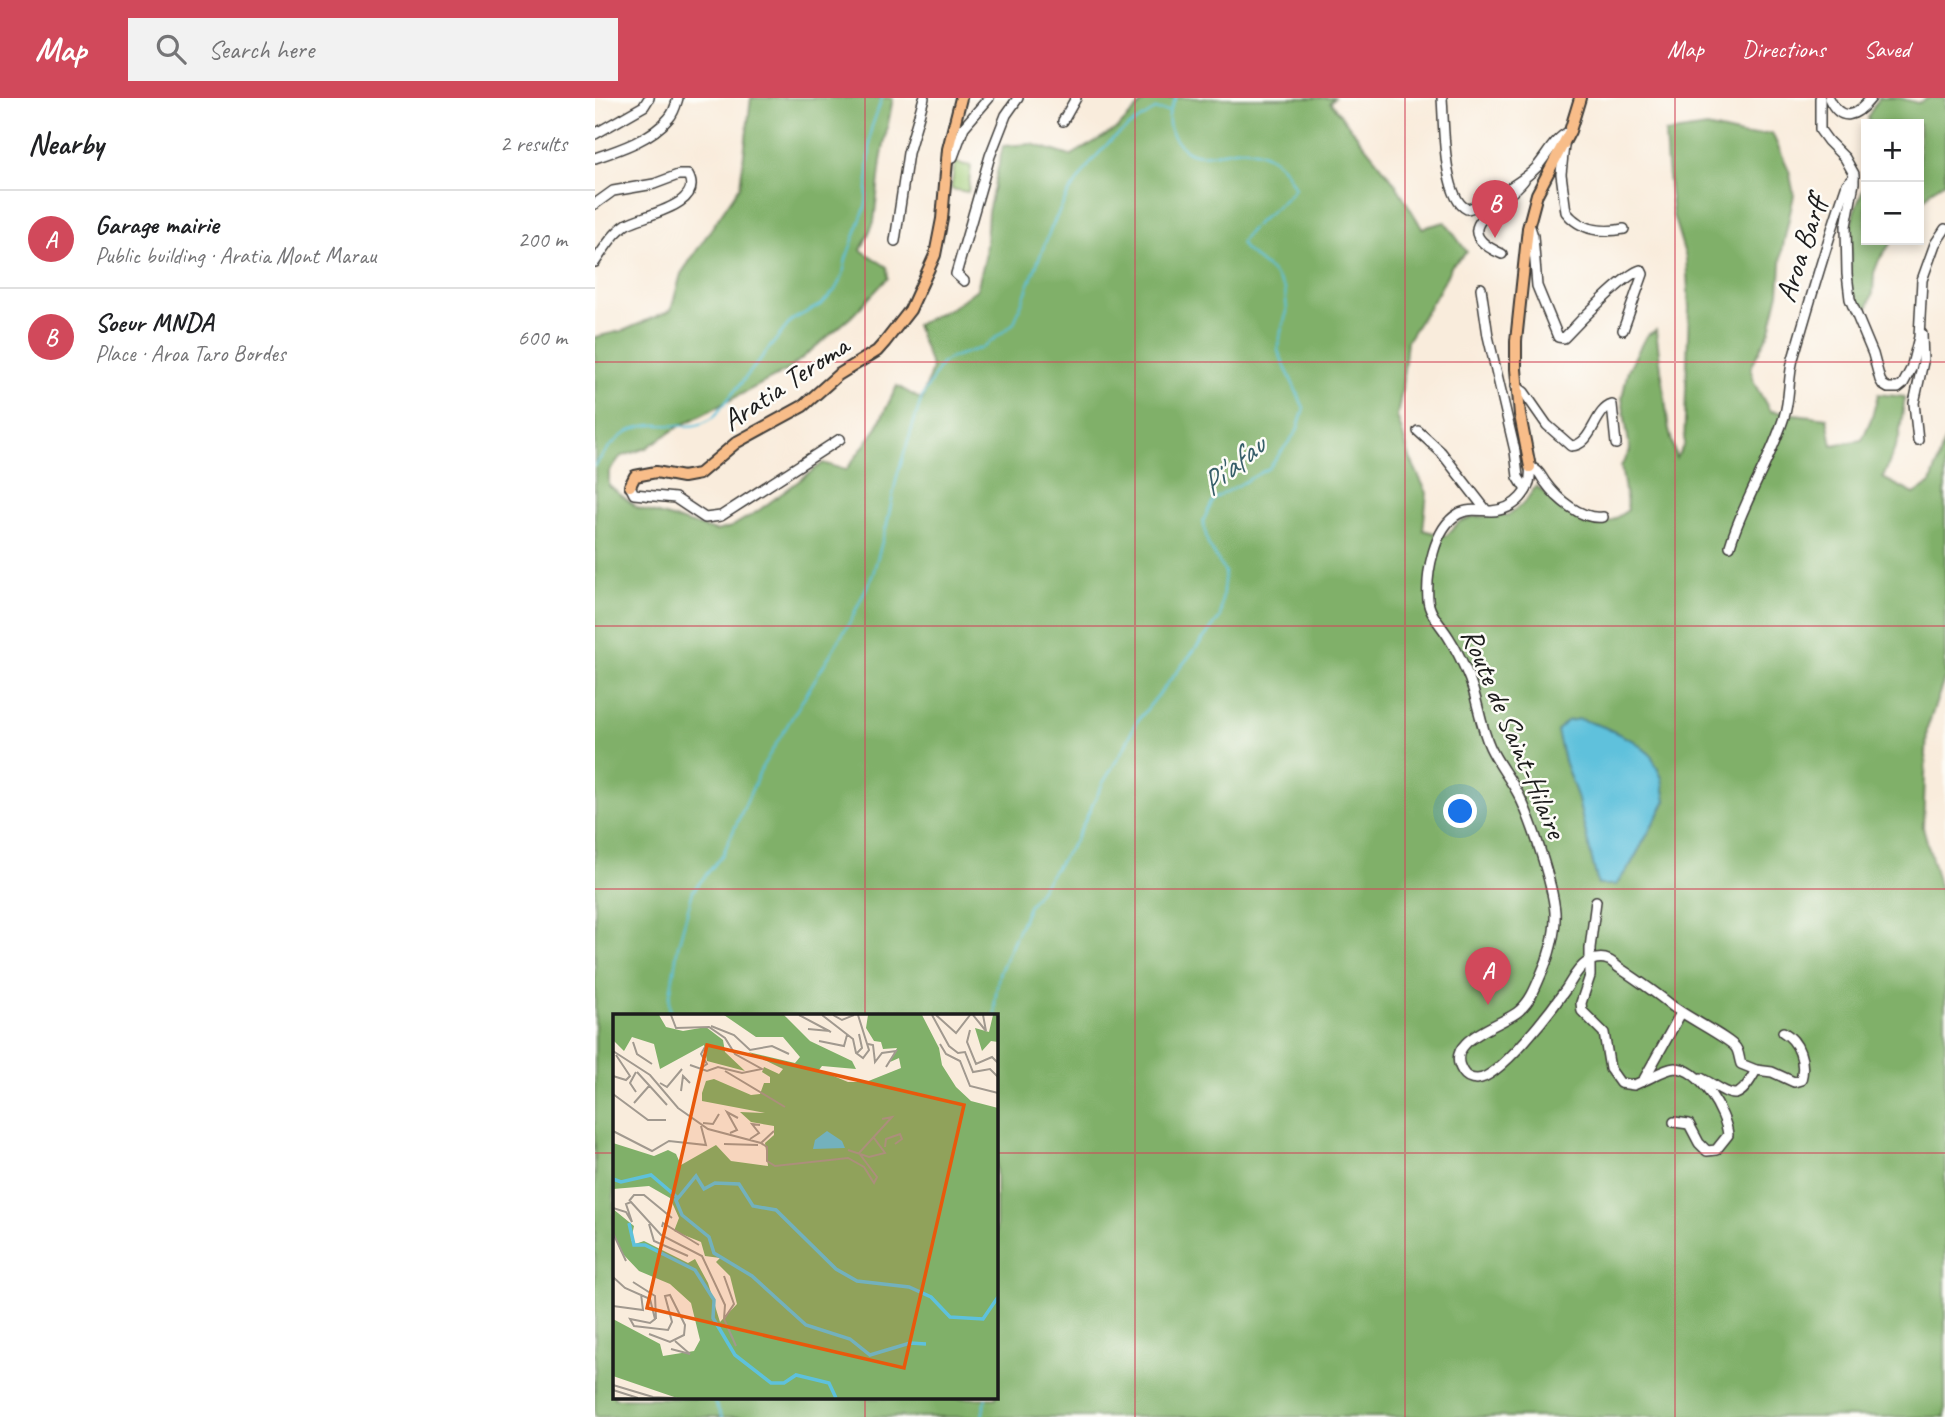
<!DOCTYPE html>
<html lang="en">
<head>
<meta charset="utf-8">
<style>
  :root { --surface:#fff; --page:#f2f2f2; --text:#202124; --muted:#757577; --line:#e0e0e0; --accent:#d1495b }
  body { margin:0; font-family:Caveat,sans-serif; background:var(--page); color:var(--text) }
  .controls { position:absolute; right:21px; top:21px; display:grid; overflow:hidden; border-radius:0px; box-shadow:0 4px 10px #0003 }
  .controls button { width:63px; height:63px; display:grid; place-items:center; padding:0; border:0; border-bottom:2px solid var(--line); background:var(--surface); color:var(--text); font:35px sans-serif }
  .you { position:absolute; left:866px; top:714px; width:24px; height:24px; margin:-18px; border:5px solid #fff; border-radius:50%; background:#1a73e8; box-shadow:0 0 0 10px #1a73e833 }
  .badge { display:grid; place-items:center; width:46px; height:46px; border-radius:50%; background:var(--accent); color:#fff; font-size:23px; font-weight:700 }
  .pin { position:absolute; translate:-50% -58px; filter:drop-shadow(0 2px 4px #0008) }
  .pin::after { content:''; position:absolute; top:37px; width:24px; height:21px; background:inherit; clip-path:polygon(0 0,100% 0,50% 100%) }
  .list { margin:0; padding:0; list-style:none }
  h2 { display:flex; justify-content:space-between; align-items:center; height:91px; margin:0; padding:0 28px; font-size:30px }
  h2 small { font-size:23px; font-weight:400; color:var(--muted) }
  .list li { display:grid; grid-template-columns:46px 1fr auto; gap:21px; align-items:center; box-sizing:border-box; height:98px; padding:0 28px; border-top:2px solid var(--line) }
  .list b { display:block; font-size:26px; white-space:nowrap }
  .list p { margin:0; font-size:23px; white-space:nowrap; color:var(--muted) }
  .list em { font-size:23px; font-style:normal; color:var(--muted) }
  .icon { flex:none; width:38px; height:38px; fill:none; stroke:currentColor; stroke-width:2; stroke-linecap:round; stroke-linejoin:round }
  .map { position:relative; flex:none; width:1350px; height:1319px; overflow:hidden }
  header { display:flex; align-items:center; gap:42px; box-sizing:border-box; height:98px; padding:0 35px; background:var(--accent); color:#fff }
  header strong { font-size:33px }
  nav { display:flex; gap:38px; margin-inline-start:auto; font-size:24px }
  .search { width:490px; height:63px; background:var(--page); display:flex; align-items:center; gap:18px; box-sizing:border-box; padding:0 24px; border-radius:0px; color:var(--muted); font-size:26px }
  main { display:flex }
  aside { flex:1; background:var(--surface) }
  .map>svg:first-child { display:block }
  .green { fill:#a1cc79; stroke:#5e744a; stroke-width:2 }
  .forest { fill:#80b069; stroke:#4e6642; stroke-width:2; fill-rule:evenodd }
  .water { fill:#5ec1dc; stroke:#3d6e7c; stroke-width:2 }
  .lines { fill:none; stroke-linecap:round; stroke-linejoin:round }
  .stream { stroke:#5ec1dc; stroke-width:2 }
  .minor-casing { stroke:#3d3b39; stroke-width:12 }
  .major-casing { stroke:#3d3b39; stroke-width:14 }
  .minor { stroke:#fff; stroke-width:9 }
  .major { stroke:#f8bd89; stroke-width:10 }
  .grid { fill:none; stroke:#d1495b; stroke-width:2; stroke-opacity:0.55 }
  .labels { text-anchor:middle; stroke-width:5; stroke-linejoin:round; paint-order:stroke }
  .street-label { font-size:30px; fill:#1c1c1c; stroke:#fdfcf7 }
  .water-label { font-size:32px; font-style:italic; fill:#365e69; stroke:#fdfcf7 }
  .inset-river { fill:none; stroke:#5ec1dc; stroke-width:3.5 }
  .inset-road { fill:none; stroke:#a1998f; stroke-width:2 }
  .view { fill:#e8590c; fill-opacity:0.15; stroke:#e8590c; stroke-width:3.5 }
  .inset-edge { fill:none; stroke:#1c1c1c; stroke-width:3.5 }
</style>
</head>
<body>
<header>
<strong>Map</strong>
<div class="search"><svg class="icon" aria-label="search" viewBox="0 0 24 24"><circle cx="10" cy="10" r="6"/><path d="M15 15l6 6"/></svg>Search here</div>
<nav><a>Map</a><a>Directions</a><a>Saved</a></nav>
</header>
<main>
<aside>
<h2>Nearby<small>2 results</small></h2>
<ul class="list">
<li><span class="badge">A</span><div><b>Garage mairie</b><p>Public building · Aratia Mont Marau</p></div><em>200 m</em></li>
<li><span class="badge">B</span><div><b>Soeur MNDA</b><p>Place · Aroa Taro Bordes</p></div><em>600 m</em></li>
</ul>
</aside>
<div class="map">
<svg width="1350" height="1319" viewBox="0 0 1350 1319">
  <rect width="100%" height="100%" fill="#fdfcf7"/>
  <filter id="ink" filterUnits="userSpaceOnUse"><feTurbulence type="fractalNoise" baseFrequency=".0143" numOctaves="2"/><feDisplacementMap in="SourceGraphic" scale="14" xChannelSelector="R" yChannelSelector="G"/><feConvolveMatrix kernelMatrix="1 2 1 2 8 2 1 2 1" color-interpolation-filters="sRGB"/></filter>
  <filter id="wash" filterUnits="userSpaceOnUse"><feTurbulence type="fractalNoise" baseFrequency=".00686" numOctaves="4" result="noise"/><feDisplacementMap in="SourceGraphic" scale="28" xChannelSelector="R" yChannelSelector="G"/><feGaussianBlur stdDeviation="1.57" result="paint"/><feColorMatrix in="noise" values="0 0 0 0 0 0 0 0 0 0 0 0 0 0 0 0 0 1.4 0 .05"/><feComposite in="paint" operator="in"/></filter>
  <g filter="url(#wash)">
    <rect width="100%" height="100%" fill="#f9ecdc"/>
    <path class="green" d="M 360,65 L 376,68 L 373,94 L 356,91 Z"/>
    <g class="forest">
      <path d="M 156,0 L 298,0 L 286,63 L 279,124 L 266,152 L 292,169 L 293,180 L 256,219 L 193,272 L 85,328 L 51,350 L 25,359 L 14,374 L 14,388 L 43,410 L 121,433 L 136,429 L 163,413 L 228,365 L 251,372 L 281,331 L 302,288 L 327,302 L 337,270 L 321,227 L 358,209 L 382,191 L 390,160 L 393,114 L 408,48 L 437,46 L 475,58 L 523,30 L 552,0 L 739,0 L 735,4 L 800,85 L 827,130 L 850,124 L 872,154 L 857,167 L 844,193 L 812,243 L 807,291 L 802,318 L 815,360 L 832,395 L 828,432 L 851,438 L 864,424 L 877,419 L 913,417 L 930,404 L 941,388 L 988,426 L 1016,423 L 1033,412 L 1026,368 L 1035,353 L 1027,300 L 1033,272 L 1051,238 L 1061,232 L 1074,332 L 1081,360 L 1089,347 L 1094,210 L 1091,160 L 1078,117 L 1072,69 L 1070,35 L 1112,29 L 1151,38 L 1177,35 L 1194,72 L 1199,97 L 1187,153 L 1184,195 L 1175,232 L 1156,269 L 1159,285 L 1175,313 L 1232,320 L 1237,347 L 1267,342 L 1277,319 L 1283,296 L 1310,299 L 1304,340 L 1288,380 L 1319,396 L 1336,385 L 1350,341 L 1350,579 L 1332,631 L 1328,729 L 1350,808 L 1350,1319 L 0,1319 L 0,239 L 30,232 L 76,212 L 86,176 L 145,88 ZM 19,918 L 401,918 L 401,1300 L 19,1300 Z"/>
      <path d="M 1284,0 L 1305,0 L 1323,5 L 1334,0 L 1350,0 L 1350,84 L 1336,93 L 1324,107 L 1324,26 L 1274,26 L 1273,18 Z"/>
      <path d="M 1271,86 L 1271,142 L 1298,142 L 1284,162 L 1279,175 L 1278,195 L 1272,211 L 1265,212 L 1257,203 L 1255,184 L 1256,130 L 1259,113 Z"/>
    </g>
    <path class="water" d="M 985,621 L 1009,629 L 1039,643 L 1056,657 L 1067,680 L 1071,703 L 1036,766 L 1021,787 L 1003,787 L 982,698 L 969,663 L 962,633 L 972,623 Z"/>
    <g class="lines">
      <g class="stream">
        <path d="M 0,368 C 16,344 34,325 66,327 C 88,327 98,332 118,320 L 197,222 L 227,206 L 240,192 L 248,177 L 251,161 L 271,107 L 276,31 L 287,0"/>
        <path d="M 75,918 L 74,903 L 83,848 L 98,793 L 128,756 L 167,669 L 256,522 L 278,476 L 292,426 L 302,378 L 327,299 L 346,266 L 355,260 L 389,249 L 419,225 L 456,130 L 472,98 L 496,64 L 517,41 L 539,25 L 560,12 L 573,13"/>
        <path d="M 401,929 L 400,902 L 404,876 L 434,807 L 480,743 L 508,685 L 531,647 L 540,626 L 625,520 L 630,474 L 613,446 L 608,423 L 619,401 L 674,370 L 702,333 L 709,310 L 683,253 L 686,233 L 692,214 L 690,191 L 677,174 L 649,151 L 646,144 C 660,122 684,111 700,90 C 690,71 685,62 664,54 C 632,42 598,78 577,35 C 570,22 575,11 581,0"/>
        <path d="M 117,1300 L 127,1319"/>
        <path d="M 387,1319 L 391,1300"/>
      </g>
    </g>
  </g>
  <g filter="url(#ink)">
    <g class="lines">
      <g class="minor-casing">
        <g id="minor">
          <path d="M 847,0 C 849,24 848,101 872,111 C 888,108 931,81 942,69 C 953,56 959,41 975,33"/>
          <path d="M 1225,0 L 1225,32 L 1233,43 L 1250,60 L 1259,76 L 1259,85 L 1251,128 L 1252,176 L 1255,201 L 1278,256 L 1285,282 L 1288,287 L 1293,290 L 1303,290 L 1308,286 L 1316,271 L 1324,239 L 1327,182 L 1340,146 L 1350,131"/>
          <path d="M 1234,0 C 1246,26 1262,18 1276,0"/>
          <path d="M 468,23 L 481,0"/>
          <path d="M 0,36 L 49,8 L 54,0"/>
          <path d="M 969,47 L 966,76 L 971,114 C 986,133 1007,135 1029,131"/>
          <path d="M 0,60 C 24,52 57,41 74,20 C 79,15 81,7 83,0"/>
          <path d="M 352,60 L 358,59 L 369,29 L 394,0"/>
          <path d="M 0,106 L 18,93 L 59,86 L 83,77 L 93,77 C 110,107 48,117 32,126 C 18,135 9,151 0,164"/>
          <path d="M 934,126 L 938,138 L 942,188 L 963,239 L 969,240 C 982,226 1031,175 1046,172 L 1048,176 L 1028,232"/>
          <path d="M 300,143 L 313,55 L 329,0"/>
          <path d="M 907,156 C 848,130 908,110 929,82"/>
          <path d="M 369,183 L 361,176 L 395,58 L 411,17 L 423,0"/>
          <path d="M 886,190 L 893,238 L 920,353 L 923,379 L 931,392"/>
          <path d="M 921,288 L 929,294 L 952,327 L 976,348 C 998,347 999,312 1017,307 L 1021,346"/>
          <path d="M 823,333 L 846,354 L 891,412"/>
          <path d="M 1323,342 L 1319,305 L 1328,264 L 1327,236"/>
          <path d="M 35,388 L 39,396 L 80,400 L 110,420 L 126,418 L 245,341"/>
          <path d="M 1008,419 C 986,422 962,401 950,384 C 945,377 944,372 935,369 C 938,393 920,412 896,413 C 885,413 873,410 863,416 C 839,430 831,475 833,502 C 834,516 847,528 854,540 C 861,551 867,563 872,575 C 883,599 884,625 895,649 C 902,664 913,678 921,692 C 935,716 958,787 960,814 C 961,835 954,860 945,879 C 940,891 935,903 925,912 C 910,927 846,941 868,974 C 871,979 877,981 882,981 C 905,980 957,911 971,891 C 977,882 982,871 991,865 C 996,861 1007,859 1013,862 C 1017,863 1022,869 1026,871 C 1044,883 1060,894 1076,907 C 1088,917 1137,942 1141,950 C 1144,954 1144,961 1146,966 L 1161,972 L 1177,974 L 1199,984 L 1206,982 C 1211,964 1204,943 1188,934"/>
          <path d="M 1135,448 C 1148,403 1175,364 1189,319 C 1195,301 1193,280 1198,261 C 1215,202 1232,144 1252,86 L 1259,79"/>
          <path d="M 1001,803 L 995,850 L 995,878 L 986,905 L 987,913 L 1009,935 L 1015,971 L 1025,985 L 1039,987 L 1048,983 L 1086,915"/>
          <path d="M 1106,980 C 1136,995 1141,1010 1161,972"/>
          <path d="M 1048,983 C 1058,979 1069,971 1080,970 C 1105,970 1131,1015 1133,1037 L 1121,1052 L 1112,1053 L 1104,1045 L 1094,1026 L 1079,1024"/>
        </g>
      </g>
      <g class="major-casing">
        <g id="major">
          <path d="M 935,369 L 925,317 L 921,271 L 921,243 L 933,130 L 942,96 L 975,33 L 985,0"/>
          <path d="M 35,388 L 40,378 L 61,374 L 88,379 L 104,376 L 142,344 L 208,308 L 243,277 L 282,253 L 290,244 L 315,212 L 340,157 L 347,121 L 353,51 L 366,0"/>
        </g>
      </g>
      <use href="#minor" class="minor"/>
      <use href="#major" class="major"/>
    </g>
  </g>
  <path class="grid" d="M 270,0 L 270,918M 540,0 L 540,1319M 810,0 L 810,1319M 1080,0 L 1080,1319M 0,264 L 1350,264M 0,528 L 1350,528M 0,791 L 1350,791M 0,1055 L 19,1055M 401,1055 L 1350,1055M 270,1300 L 270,1319"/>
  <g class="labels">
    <g class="street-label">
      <text transform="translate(1206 151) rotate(-72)" y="10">Aroa Barff</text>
      <text transform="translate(190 285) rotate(-34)" y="10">Aratia Teroma</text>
      <text transform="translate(919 635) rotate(67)" y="10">Route de Saint-Hilaire</text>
    </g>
    <g class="water-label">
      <text transform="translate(637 367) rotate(-40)" y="11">Pi'afau</text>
    </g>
  </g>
  <g transform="translate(18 916)">
    <rect width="385" height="385" fill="#f9ecdc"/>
    <path d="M 0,1 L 46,1 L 53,13 L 70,17 L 93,13 L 110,26 L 112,38 L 132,57 L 94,47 L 91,31 L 47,55 L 41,30 L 19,23 L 11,37 L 0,26 ZM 111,1 L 171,1 L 197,27 L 239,47 L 243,55 L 209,52 L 206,56 L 235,68 L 253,68 L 288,54 L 286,44 L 277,48 L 284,34 L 270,35 L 268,28 L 261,27 L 253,14 L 255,1 L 309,1 L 326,34 L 329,51 L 343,73 L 358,87 L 385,94 L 385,384 L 64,384 L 0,362 L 0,305 L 47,330 L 50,342 L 81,337 L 87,326 L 78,289 L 57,270 L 26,257 L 8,238 L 0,218 L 0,195 L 21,212 L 18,226 L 22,230 L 31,227 L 75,249 L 82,245 L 95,269 L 107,308 L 124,290 L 117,262 L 103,248 L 107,244 L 92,242 L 88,228 L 61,217 L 66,204 L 57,184 L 36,172 L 0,175 L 0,129 L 41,142 L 55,136 L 63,140 L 68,151 L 103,131 L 118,147 L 155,152 L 152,129 L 161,121 L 161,112 L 138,108 L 127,98 L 152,99 L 89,87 L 89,79 L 93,67 L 101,65 L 138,81 L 147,80 L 151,69 L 157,69 L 157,63 L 149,58 L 151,53 L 166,60 L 170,55 L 135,38 L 182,49 L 187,43 L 170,23 L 143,23 ZM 380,1 L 385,1 L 385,28 L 378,27 L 369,37 L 362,14 L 376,18 Z" fill="#80b069"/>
    <path d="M 214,117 L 229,127 L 232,134 L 200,135 L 202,126 Z" fill="#5ec1dc"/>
    <path class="inset-river" d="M 0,165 L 8,168 L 38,161 L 65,184 L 83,162 L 91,175 L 102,169 L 126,170 L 140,192 L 163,196 L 223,255 L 244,267 L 296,273 L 318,283 L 337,303 L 370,305 L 385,283M 62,184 L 69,201 L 96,223 L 101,239 L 139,262 L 193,311 L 237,325 L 257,341 L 297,329 L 313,330M 16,209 L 21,231 L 32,231 L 82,256 L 101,286 L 100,304 L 122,341 L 158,369 L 171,369 L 183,361 L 216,369 L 223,384"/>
    <path class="inset-road" d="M 58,1 L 63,14 L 96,13 L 112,24 L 122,40 L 149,55 L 129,59 L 105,53 L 94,57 L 77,51M 186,1 L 218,18M 209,1 L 240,25 L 243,39 L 250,44 L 256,36 L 245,1M 220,1 L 229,6 L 241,1M 319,1 L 336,32 L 345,39 L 352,38 L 360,58 L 377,55 L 385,63M 323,1 L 343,19 L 357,1M 360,1 L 373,17 L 370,1M 98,12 L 121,21 L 137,36 L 159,32 L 176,40M 195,15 L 217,17M 357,16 L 354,28 L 363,50 L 379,43 L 385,49M 206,27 L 231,32 L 234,21M 20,28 L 24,40 L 39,50M 255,30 L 260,31 L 262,48 L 269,39 L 283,37 L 273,53M 327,30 L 333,40 L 347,47 L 357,72 L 385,79M 0,37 L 37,61 L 65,94 L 95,115 L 148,129M 244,39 L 249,34 L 246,20M 88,54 L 94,50 L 88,40 L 92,33M 112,57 L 172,93M 24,58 L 54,91M 0,62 L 13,66 L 17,62 L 3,41M 47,69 L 54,73 L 69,55M 68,77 L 70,62 L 77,69M 23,78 L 17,69 L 23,58M 0,80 L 35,106 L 53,106M 21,89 L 36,72M 90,109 L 100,110 L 106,100M 0,117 L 39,137 L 56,127 L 93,131 L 88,112M 161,117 L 148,129 L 154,133 L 154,147 L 162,152 L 235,144 L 251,153 L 261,169 L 264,163 L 246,139 L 279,103 L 269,105M 117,119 L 124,116 L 114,98 L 125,104M 137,125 L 146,119 L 139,110 L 147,111M 111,130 L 145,131M 272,133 L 273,125 L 287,120 L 289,125 L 282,130M 235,136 L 256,143 L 272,139 L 261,124M 16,187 L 21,181 L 31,181 L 59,204M 0,194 L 13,198 L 19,208 L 13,190 L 18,188 L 48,221 L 89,242 L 112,291 L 111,305M 36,210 L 41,227 L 75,242M 49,213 L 50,209 L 86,231M 0,219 L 13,247M 111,262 L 121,290 L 111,305 L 123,332M 0,263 L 12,274 L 37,285 L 42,305 L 37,309 L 17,305 L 21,312 L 55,316 L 59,308 L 52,282 L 57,281 L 72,311 L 71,321 L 57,328 L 36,320M 20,268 L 42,282 L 43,305M 0,292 L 30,296 L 28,280M 58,335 L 77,340 L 62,327M 0,371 L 40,383M 0,376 L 25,384M 39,383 L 63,384"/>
    <path class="view" d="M 94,31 L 351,91 L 291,354 L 34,294 Z"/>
    <rect width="385" height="385" class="inset-edge"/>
  </g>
</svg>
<div class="controls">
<button>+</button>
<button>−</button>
</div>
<div class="you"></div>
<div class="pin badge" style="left:893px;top:907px">A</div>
<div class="pin badge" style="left:900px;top:140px">B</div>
</div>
</main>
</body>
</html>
